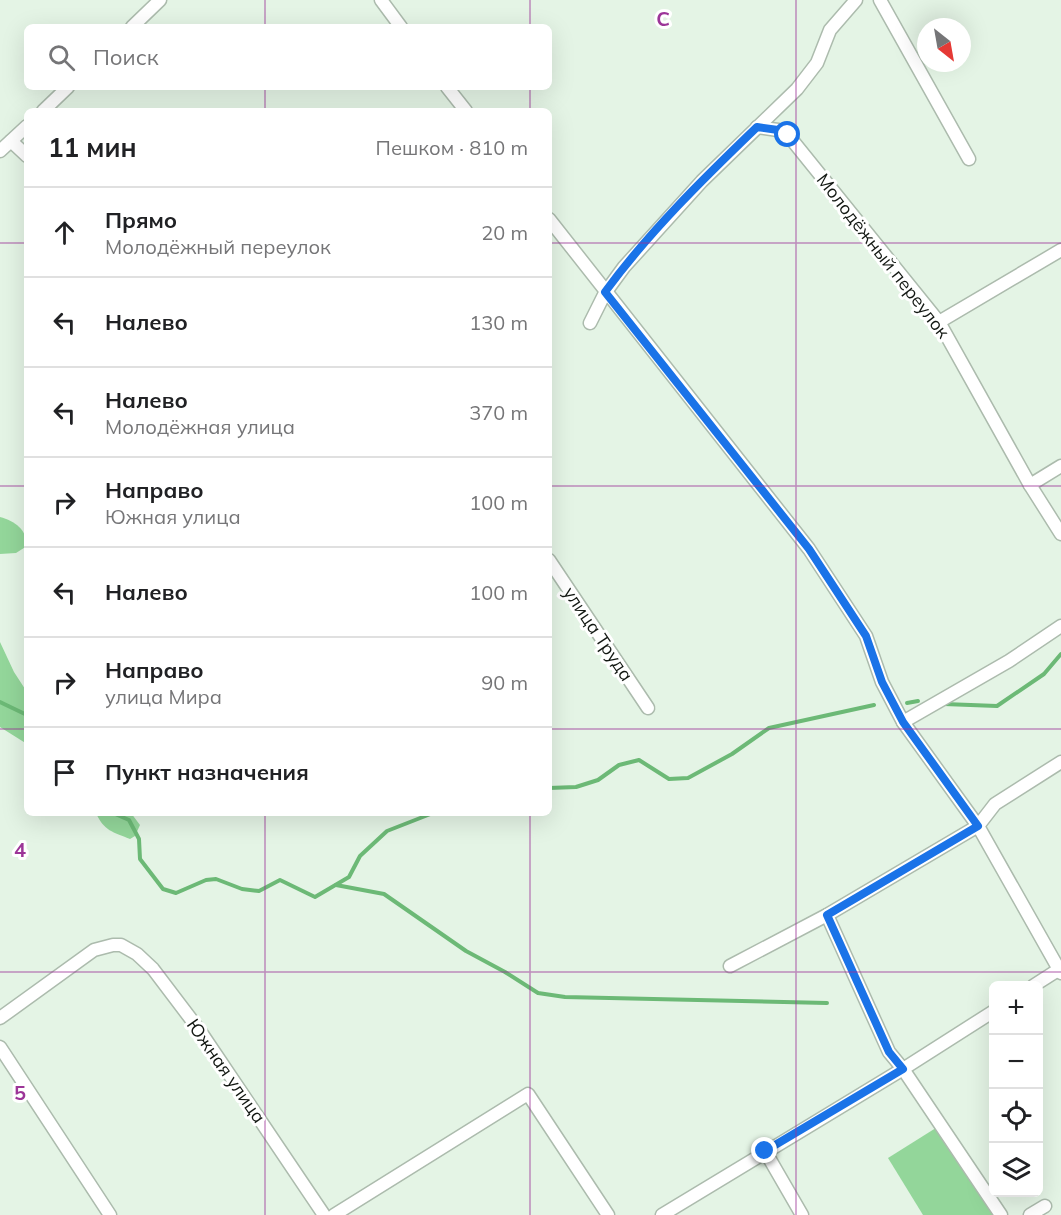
<!DOCTYPE html>
<html lang="ru">
<head>
<meta charset="utf-8">
<style>
  :root { --surface:#fff; --page:#f2f2f2; --text:#202124; --muted:#757577; --line:#e0e0e0 }
  body { margin:0; font-family:Mulish,sans-serif; background:var(--page); color:var(--text) }
  .controls { position:absolute; right:18px; bottom:18px; display:grid; overflow:hidden; border-radius:9px; box-shadow:0 6px 24px #0002 }
  .controls button { width:54px; height:54px; display:grid; place-items:center; padding:0; border:0; border-bottom:2px solid var(--line); background:var(--surface); color:var(--text); font:30px sans-serif }
  .compass { position:absolute; left:917px; top:18px; width:54px; height:54px; border-radius:50%; background:var(--surface); box-shadow:0 6px 24px #0002; rotate:149deg }
  .stop { position:absolute; width:18px; height:18px; margin:-14px; border:4px solid #1a73e8; border-radius:50%; background:#fff }
  .stop.end { background:#1a73e8; border-color:#fff; box-shadow:0 2px 6px #0008 }
  .list { margin:0; padding:0; list-style:none }
  h2 { display:flex; justify-content:space-between; align-items:center; height:78px; margin:0; padding:0 24px; font-size:26px }
  h2 small { font-size:20px; font-weight:400; color:var(--muted) }
  .list li { display:grid; grid-template-columns:39px 1fr auto; gap:18px; align-items:center; box-sizing:border-box; height:90px; padding:0 24px; border-top:2px solid var(--line) }
  .list b { display:block; font-size:22px; white-space:nowrap }
  .list p { margin:0; font-size:20px; white-space:nowrap; color:var(--muted) }
  .list em { font-size:20px; font-style:normal; color:var(--muted) }
  .icon { flex:none; width:33px; height:33px; fill:none; stroke:currentColor; stroke-width:2; stroke-linecap:round; stroke-linejoin:round }
  .map { position:relative; flex:none; width:1061px; height:1215px; overflow:hidden }
  .search { position:absolute; background:var(--surface); box-shadow:0 6px 24px #0002; left:24px; top:24px; width:528px; height:66px; display:flex; align-items:center; gap:15px; box-sizing:border-box; padding:0 21px; border-radius:9px; color:var(--muted); font-size:22px }
  .panel { position:absolute; background:var(--surface); box-shadow:0 6px 24px #0002; left:24px; top:108px; width:528px; height:708px; border-radius:9px }
  .map>svg:first-child { display:block }
  .green { fill:#93d69a }
  .lines { fill:none; stroke-linecap:round; stroke-linejoin:round }
  .stream { stroke:#6cb976; stroke-width:4 }
  .minor-casing { stroke:#acbbad; stroke-width:15 }
  .minor { stroke:#fff; stroke-width:12 }
  .route { stroke:#1a73e8; stroke-width:8 }
  .grid { fill:none; stroke:#9c3598; stroke-width:1.5; stroke-opacity:0.55 }
  .labels { text-anchor:middle; stroke-width:6; stroke-linejoin:round; paint-order:stroke }
  .street-label { font-size:18px; fill:#121712; stroke:#fff }
  .grid-label { font-size:20px; text-anchor:middle; font-weight:bold; fill:#9c3598; stroke:#fff; stroke-width:6; stroke-linejoin:round; paint-order:stroke }
</style>
</head>
<body>
<div class="map">
<svg width="1061" height="1215" viewBox="0 0 1061 1215">
  <rect width="100%" height="100%" fill="#e4f4e5"/>
  <g class="green">
    <path d="M 0,517 C 15,521 27,530 27,546 L 16,553 L 0,554 Z"/>
    <path d="M 0,642 L 14,672 L 27,692 L 27,744 L 0,727 Z"/>
    <path d="M 96,813 L 131,813 L 140,825 L 135,836 L 130,839 C 113,832 104,831 96,813 Z"/>
    <path d="M 939,1126 L 995,1215 L 923,1215 L 888,1158 Z"/>
  </g>
  <g class="lines">
    <g class="stream">
      <path d="M 0,702 L 27,715"/>
      <path d="M 907,703 L 918,701"/>
      <path d="M 944,704 L 997,706 L 1044,674 L 1061,654"/>
      <path d="M 549,788 L 576,787 L 598,780 L 619,765 L 639,760 L 669,779 L 688,778 L 732,754 L 769,728 L 874,705"/>
      <path d="M 113,813 L 129,820 L 139,839 L 140,859 L 163,889 L 176,893 L 206,880 L 216,879 L 242,889 L 259,891 L 280,880 L 315,897 L 349,877 L 360,856 L 387,831 L 433,813"/>
      <path d="M 336,885 L 384,894 L 466,951 L 505,972 L 538,993 L 565,997 L 827,1003"/>
    </g>
    <g class="minor-casing">
      <g id="minor">
        <path d="M 381,0 L 401,27"/>
        <path d="M 880,0 L 969,159"/>
        <path d="M 132,27 L 160,0"/>
        <path d="M 447,87 L 466,111"/>
        <path d="M 43,111 L 68,87"/>
        <path d="M 757,127 L 778,130 L 788,135 L 939,322 L 1030,485 L 1061,534"/>
        <path d="M 11,141 L 27,156"/>
        <path d="M 0,151 L 27,126"/>
        <path d="M 549,219 L 809,549 L 866,636 L 882,682 L 903,722 L 978,826 L 1061,973"/>
        <path d="M 939,322 L 1061,250"/>
        <path d="M 590,323 L 605,293 L 624,267 L 702,181 L 797,89 L 817,63 L 830,30 L 856,0"/>
        <path d="M 1030,485 L 1061,466"/>
        <path d="M 549,560 L 648,708"/>
        <path d="M 903,722 L 1009,661 L 1061,626"/>
        <path d="M 827,915 L 889,1052 L 903,1069 L 1001,1215"/>
        <path d="M 730,966 L 827,915 L 978,826 L 995,804 L 1061,762"/>
        <path d="M 1033,986 L 1061,968"/>
        <path d="M 0,1018 L 94,950 L 113,945 L 121,945 L 137,954 L 153,969 L 200,1031 L 324,1215"/>
        <path d="M 0,1047 L 110,1215"/>
        <path d="M 765,1151 L 802,1215"/>
        <path d="M 334,1215 L 528,1094 L 608,1215"/>
        <path d="M 662,1215 L 903,1069 L 994,1011"/>
        <path d="M 1030,1215 L 1045,1206"/>
      </g>
    </g>
    <use href="#minor" class="minor"/>
  </g>
  <g class="lines">
    <path class="route" d="M 765,1151 L 903,1069 L 889,1052 L 827,915 L 978,826 L 903,722 L 882,682 L 866,636 L 809,549 L 605,292 C 649,232 703,179 757,127 L 778,130 L 788,135"/>
  </g>
  <path class="grid" d="M 265,0 L 265,27M 530,0 L 530,27M 796,0 L 796,1215M 265,87 L 265,111M 530,87 L 530,111M 0,243 L 27,243M 549,243 L 1061,243M 0,486 L 27,486M 549,486 L 1061,486M 0,729 L 27,729M 549,729 L 1061,729M 265,813 L 265,1215M 530,813 L 530,1215M 0,972 L 1061,972"/>
  <g class="labels">
    <g class="street-label">
      <text transform="translate(883 256) rotate(52)" y="6">Молодёжный переулок</text>
      <text transform="translate(598 634) rotate(56)" y="6">улица Труда</text>
      <text transform="translate(226 1071) rotate(55)" y="6">Южная улица</text>
    </g>
  </g>
  <g class="grid-label">
    <text x="663" y="26">C</text>
    <text x="20" y="857">4</text>
    <text x="20" y="1100">5</text>
  </g>
</svg>
<div class="controls">
<button>+</button>
<button>−</button>
<button><svg class="icon" aria-label="locate" viewBox="0 0 24 24"><circle cx="12" cy="12" r="6"/><path d="M12 2v4M12 18v4M2 12h4M18 12h4"/></svg></button>
<button><svg class="icon" aria-label="layers" viewBox="0 0 24 24"><path d="M12 4l9 5-9 5-9-5zM3 14l9 5 9-5"/></svg></button>
</div>
<svg class="compass" viewBox="-18 -18 36 36"><path d="M0-13l5 13h-10z" fill="#e53935"/><path d="M0 13l5-13h-10z" fill="#757577"/></svg>
<div class="stop" style="left:788px;top:135px"></div>
<div class="stop end" style="left:765px;top:1151px"></div>
<div class="search"><svg class="icon" aria-label="search" viewBox="0 0 24 24"><circle cx="10" cy="10" r="6"/><path d="M15 15l6 6"/></svg>Поиск</div>
<section class="panel">
<h2>11 мин<small>Пешком · 810 m</small></h2>
<ul class="list">
<li><svg class="icon" aria-label="ahead" viewBox="0 0 24 24"><path d="M12 20V5M6 11l6-6 6 6"/></svg><div><b>Прямо</b><p>Молодёжный переулок</p></div><em>20 m</em></li>
<li><svg class="icon" aria-label="left" viewBox="0 0 24 24"><path d="M17 20v-9H6M10 6l-5 5 5 5"/></svg><div><b>Налево</b></div><em>130 m</em></li>
<li><svg class="icon" aria-label="left" viewBox="0 0 24 24"><path d="M17 20v-9H6M10 6l-5 5 5 5"/></svg><div><b>Налево</b><p>Молодёжная улица</p></div><em>370 m</em></li>
<li><svg class="icon" aria-label="right" viewBox="0 0 24 24"><path d="M7 20v-9h11M14 6l5 5-5 5"/></svg><div><b>Направо</b><p>Южная улица</p></div><em>100 m</em></li>
<li><svg class="icon" aria-label="left" viewBox="0 0 24 24"><path d="M17 20v-9H6M10 6l-5 5 5 5"/></svg><div><b>Налево</b></div><em>100 m</em></li>
<li><svg class="icon" aria-label="right" viewBox="0 0 24 24"><path d="M7 20v-9h11M14 6l5 5-5 5"/></svg><div><b>Направо</b><p>улица Мира</p></div><em>90 m</em></li>
<li><svg class="icon" aria-label="arrive" viewBox="0 0 24 24"><path d="M6 21V4h12l-3 4 3 4H6"/></svg><div><b>Пункт назначения</b></div></li>
</ul>
</section>
</div>
</body>
</html>
